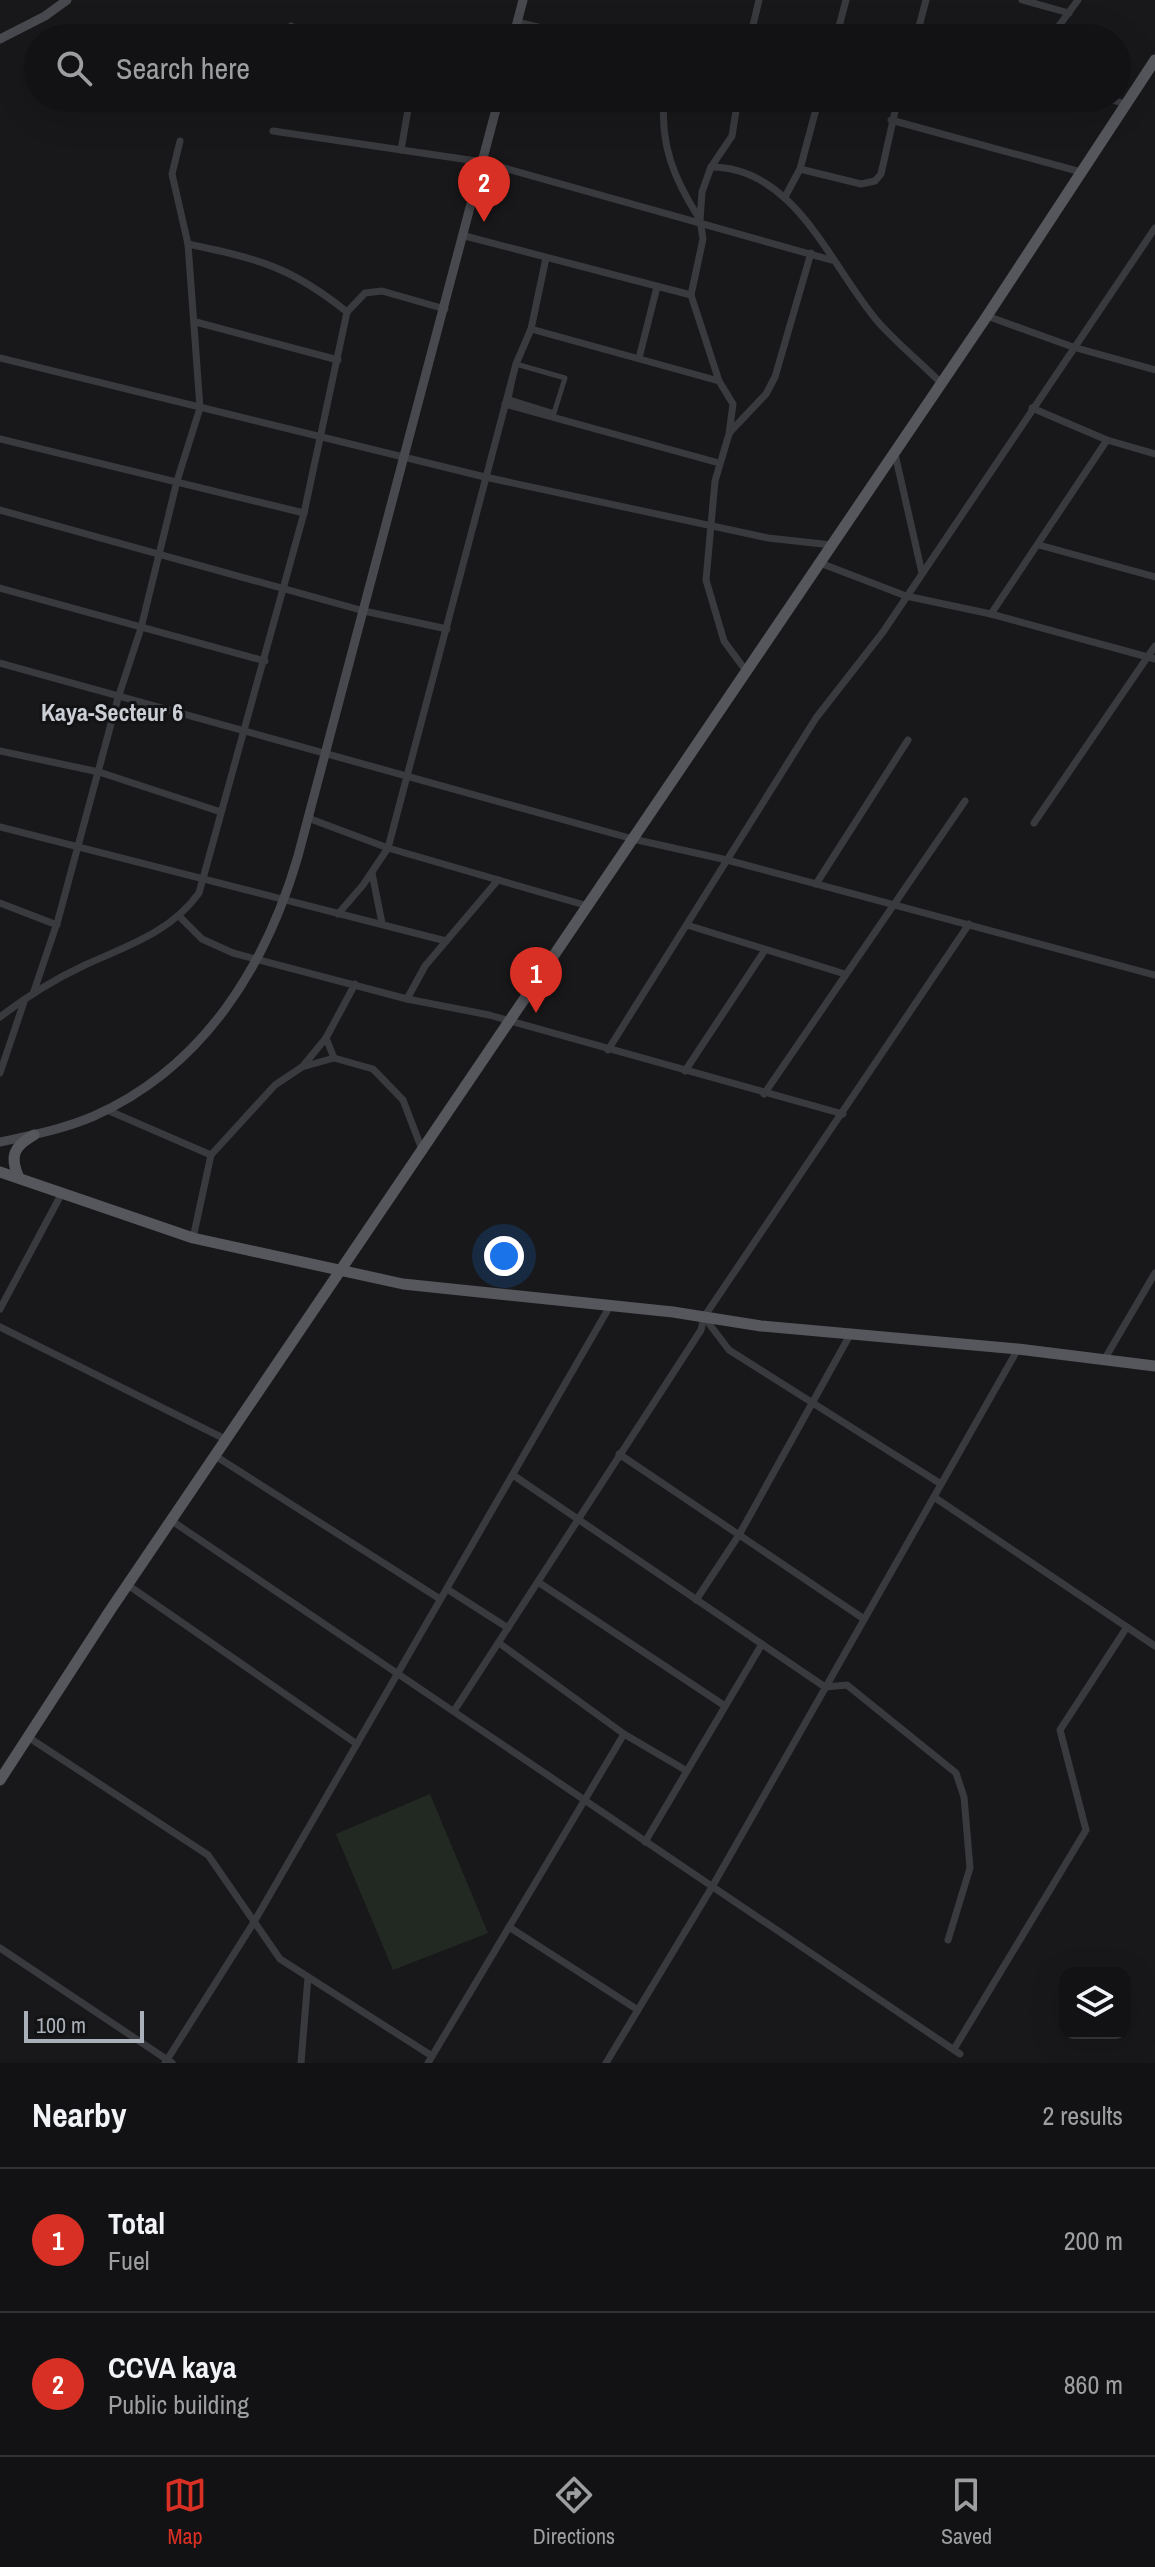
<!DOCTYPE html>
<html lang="en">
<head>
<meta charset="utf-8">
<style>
  :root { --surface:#121214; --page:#1f2022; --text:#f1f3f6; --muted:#9c9ea0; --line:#313234; --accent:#d93025 }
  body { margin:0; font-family:"Archivo Narrow",sans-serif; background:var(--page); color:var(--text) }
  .controls { position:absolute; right:24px; bottom:24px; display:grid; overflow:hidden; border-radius:16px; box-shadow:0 8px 32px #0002 }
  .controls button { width:72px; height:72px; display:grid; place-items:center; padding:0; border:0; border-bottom:2px solid var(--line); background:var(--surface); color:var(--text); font:40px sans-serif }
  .scale { position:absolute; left:24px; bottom:20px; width:120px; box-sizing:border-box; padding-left:8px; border:4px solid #aab0b9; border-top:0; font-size:22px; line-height:28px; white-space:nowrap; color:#aab0b9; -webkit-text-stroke:6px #131315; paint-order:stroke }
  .you { position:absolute; left:504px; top:1256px; width:28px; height:28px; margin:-20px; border:6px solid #fff; border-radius:50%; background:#1a73e8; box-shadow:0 0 0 12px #1a73e833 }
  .badge { display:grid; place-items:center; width:52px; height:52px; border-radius:50%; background:var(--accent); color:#fff; font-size:26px; font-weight:700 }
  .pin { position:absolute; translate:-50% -66px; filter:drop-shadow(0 2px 4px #0008) }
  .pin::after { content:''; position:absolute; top:42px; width:28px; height:24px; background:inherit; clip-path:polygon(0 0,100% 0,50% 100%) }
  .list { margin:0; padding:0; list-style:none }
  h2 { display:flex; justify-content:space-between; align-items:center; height:104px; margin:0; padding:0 32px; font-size:34px }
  h2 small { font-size:26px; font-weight:400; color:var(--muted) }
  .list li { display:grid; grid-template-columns:52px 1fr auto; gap:24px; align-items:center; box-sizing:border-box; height:144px; padding:0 32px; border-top:2px solid var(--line) }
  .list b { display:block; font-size:30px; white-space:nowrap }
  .list p { margin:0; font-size:26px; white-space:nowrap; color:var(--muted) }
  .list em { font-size:26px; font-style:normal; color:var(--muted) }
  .icon { flex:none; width:44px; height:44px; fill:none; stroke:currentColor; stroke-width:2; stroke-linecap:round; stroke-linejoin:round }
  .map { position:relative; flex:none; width:1155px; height:2063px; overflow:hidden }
  .search { position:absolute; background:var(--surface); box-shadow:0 8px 32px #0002; left:24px; right:24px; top:24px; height:88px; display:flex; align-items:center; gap:20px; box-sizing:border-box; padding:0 28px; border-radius:44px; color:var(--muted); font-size:30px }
  .sheet { height:392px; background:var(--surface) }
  nav { display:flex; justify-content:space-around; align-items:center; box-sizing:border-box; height:112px; border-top:2px solid var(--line); background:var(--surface); font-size:22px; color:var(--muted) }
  nav a { display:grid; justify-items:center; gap:4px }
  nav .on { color:var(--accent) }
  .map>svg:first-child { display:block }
  .green { fill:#222922 }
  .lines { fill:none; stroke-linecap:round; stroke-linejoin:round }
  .pedestrian { stroke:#393a3e; stroke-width:5 }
  .minor { stroke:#393a3e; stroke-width:7 }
  .secondary { stroke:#47494e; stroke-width:9 }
  .primary { stroke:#55575d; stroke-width:11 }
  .labels { text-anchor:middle; stroke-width:6; stroke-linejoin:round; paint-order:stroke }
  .neighbourhood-label { font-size:24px; font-weight:bold; fill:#cbcfd5; stroke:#131315 }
</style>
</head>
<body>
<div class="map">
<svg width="1155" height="2063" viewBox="0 0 1155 2063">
  <rect width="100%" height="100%" fill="#18181a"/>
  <path class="green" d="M 430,1794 L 488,1933 L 393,1970 L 336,1834 Z"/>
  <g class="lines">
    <path class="pedestrian" d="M 516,364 L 565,378 L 554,413 L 509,399 Z"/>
    <g class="minor">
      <path d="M 1022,0 L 1069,13"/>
      <path d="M 517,22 L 583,38"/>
      <path d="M 291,26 L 310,38"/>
      <path d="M 750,38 L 759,0"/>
      <path d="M 836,38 L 846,0"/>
      <path d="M 916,38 L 926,0"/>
      <path d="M 1050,38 L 1078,0"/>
      <path d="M 664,98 C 660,145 674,179 699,218"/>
      <path d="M 738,98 L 732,136 L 711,167 L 702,192 L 700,220 L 703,239 L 691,295 L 719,381 L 733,404 L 729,434 L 715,481 L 706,580 L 724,641 L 746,671"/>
      <path d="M 1105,98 L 1126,104"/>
      <path d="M 891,120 L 1081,172"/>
      <path d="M 273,131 L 483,162 L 831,260"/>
      <path d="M 401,150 L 410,98"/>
      <path d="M 711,167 C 796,167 831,268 879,323 C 898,344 921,363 941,383"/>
      <path d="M 800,169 L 861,184 L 875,181 L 881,174 L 898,98"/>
      <path d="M 786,195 L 800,169 L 819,98"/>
      <path d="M 465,236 L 691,295"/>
      <path d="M 188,244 C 258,259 290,266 347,312"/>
      <path d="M 987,316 L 1073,347 L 1155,370"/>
      <path d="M 196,322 L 338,360"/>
      <path d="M 531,329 L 719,381"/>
      <path d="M 0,358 L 485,477 L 768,538 L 832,545"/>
      <path d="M 639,358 L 657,287"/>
      <path d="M 505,404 L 719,463"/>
      <path d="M 1032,408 L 1107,440 L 1155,454"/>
      <path d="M 730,432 L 766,394 L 775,377 L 811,253"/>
      <path d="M 0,439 L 304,513"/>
      <path d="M 895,454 L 922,573"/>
      <path d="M 0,510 L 364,611 L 447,629"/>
      <path d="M 1039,545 L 1155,577"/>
      <path d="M 820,563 L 906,596 L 991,614 L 1155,659"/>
      <path d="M 0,588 L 265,661"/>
      <path d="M 991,614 L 1107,440"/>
      <path d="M 0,663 L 633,839 L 727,860 L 1155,975"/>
      <path d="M 0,751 L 99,772 L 221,812"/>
      <path d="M 308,818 L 388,848 L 588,906"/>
      <path d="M 1034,823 L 1155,646"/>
      <path d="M 0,827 L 446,941"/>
      <path d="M 372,873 L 382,923"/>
      <path d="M 816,884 L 908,740"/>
      <path d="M 0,903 L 57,925"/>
      <path d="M 338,914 L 363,885 L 388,848 L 516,364 L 531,329 L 546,258"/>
      <path d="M 179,916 L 202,939 L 233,953 L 407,999 L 489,1015 L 843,1114"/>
      <path d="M 687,925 L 845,974"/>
      <path d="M 33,994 L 58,920 L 118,698 L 141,628 L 177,481 L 200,408 L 188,244 L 172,174 L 180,141"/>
      <path d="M 407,999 L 425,966 L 498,880"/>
      <path d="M 0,1017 C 26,997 55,979 85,965 C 127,946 171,932 199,893 L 304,513 L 347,312 L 365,293 L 382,291 L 445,309"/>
      <path d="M 326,1038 L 334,1058"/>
      <path d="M 608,1050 L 816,718 L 883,632 L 1155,228"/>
      <path d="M 303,1066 L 326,1038 L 355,984"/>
      <path d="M 685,1071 L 765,950"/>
      <path d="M 0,1073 L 24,1002"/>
      <path d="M 764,1094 L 965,801"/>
      <path d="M 107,1110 L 211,1155"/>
      <path d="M 193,1238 L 211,1155 L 275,1085 L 302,1067 L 334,1058 L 373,1069 L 403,1100 L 423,1152"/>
      <path d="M 0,1309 L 62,1193"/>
      <path d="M 704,1317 L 729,1350 L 941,1484"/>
      <path d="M 0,1327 L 227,1440"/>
      <path d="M 1104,1360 L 1155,1273"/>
      <path d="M 619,1454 L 864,1619"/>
      <path d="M 217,1457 L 440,1599"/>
      <path d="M 513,1475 L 825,1687 L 847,1685 L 956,1773 L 964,1797 L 970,1868 L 948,1940"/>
      <path d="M 934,1497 L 1155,1646"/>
      <path d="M 172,1521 L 960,2054"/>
      <path d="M 538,1582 L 725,1706"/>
      <path d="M 128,1585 L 357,1744"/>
      <path d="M 447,1589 L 508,1628"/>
      <path d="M 696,1600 L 739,1535 L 851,1333"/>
      <path d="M 499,1643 L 624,1734 L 687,1771"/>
      <path d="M 454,1711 L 701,1330 L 704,1317 L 969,924"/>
      <path d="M 28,1737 L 208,1855 L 280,1959 L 432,2056"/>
      <path d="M 645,1842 L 762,1644"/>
      <path d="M 509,1927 L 638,2010"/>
      <path d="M 0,1948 L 172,2063"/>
      <path d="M 954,2049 L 1086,1830 L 1060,1730 L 1127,1627"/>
      <path d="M 165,2063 L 254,1922 L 610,1306"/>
      <path d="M 301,2063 L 308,1977"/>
      <path d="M 428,2063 L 624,1734"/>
      <path d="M 606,2063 L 712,1887 L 1018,1349"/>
    </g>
    <g class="secondary">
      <path d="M 513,38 L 523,0"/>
      <path d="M 0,39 L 45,16 L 67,0"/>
      <path d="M 0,1142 C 32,1135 64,1129 94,1116 C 204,1067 266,966 298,856 L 499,98"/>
    </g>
    <g class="primary">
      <path d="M 0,1172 L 193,1238 L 403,1284 L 673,1312 L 761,1326 L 1018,1349 L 1155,1366"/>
      <path d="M 19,1178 C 9,1156 14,1146 34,1135"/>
      <path d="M 0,1780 L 111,1609 L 987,316 L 1155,60"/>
    </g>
  </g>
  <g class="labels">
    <g class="neighbourhood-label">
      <text x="112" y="721">Kaya-Secteur 6</text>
    </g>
  </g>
</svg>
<div class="controls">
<button><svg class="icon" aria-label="layers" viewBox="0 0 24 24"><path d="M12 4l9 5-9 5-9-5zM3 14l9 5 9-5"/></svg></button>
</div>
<div class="scale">100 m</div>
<div class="you"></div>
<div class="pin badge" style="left:536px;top:1013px">1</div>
<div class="pin badge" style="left:484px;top:222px">2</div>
<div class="search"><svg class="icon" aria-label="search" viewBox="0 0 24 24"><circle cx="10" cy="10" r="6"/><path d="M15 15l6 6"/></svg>Search here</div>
</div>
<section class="sheet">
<h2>Nearby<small>2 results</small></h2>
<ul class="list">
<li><span class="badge">1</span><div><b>Total</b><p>Fuel</p></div><em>200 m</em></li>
<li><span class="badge">2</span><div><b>CCVA kaya</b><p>Public building</p></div><em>860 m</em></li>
</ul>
</section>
<nav>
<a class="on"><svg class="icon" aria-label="map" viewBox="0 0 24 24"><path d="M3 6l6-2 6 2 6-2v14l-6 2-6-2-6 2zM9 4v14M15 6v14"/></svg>Map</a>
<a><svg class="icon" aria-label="directions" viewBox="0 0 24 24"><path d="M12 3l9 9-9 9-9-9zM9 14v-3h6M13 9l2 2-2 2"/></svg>Directions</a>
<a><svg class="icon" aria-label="saved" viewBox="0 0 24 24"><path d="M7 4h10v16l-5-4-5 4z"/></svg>Saved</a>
</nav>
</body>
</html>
